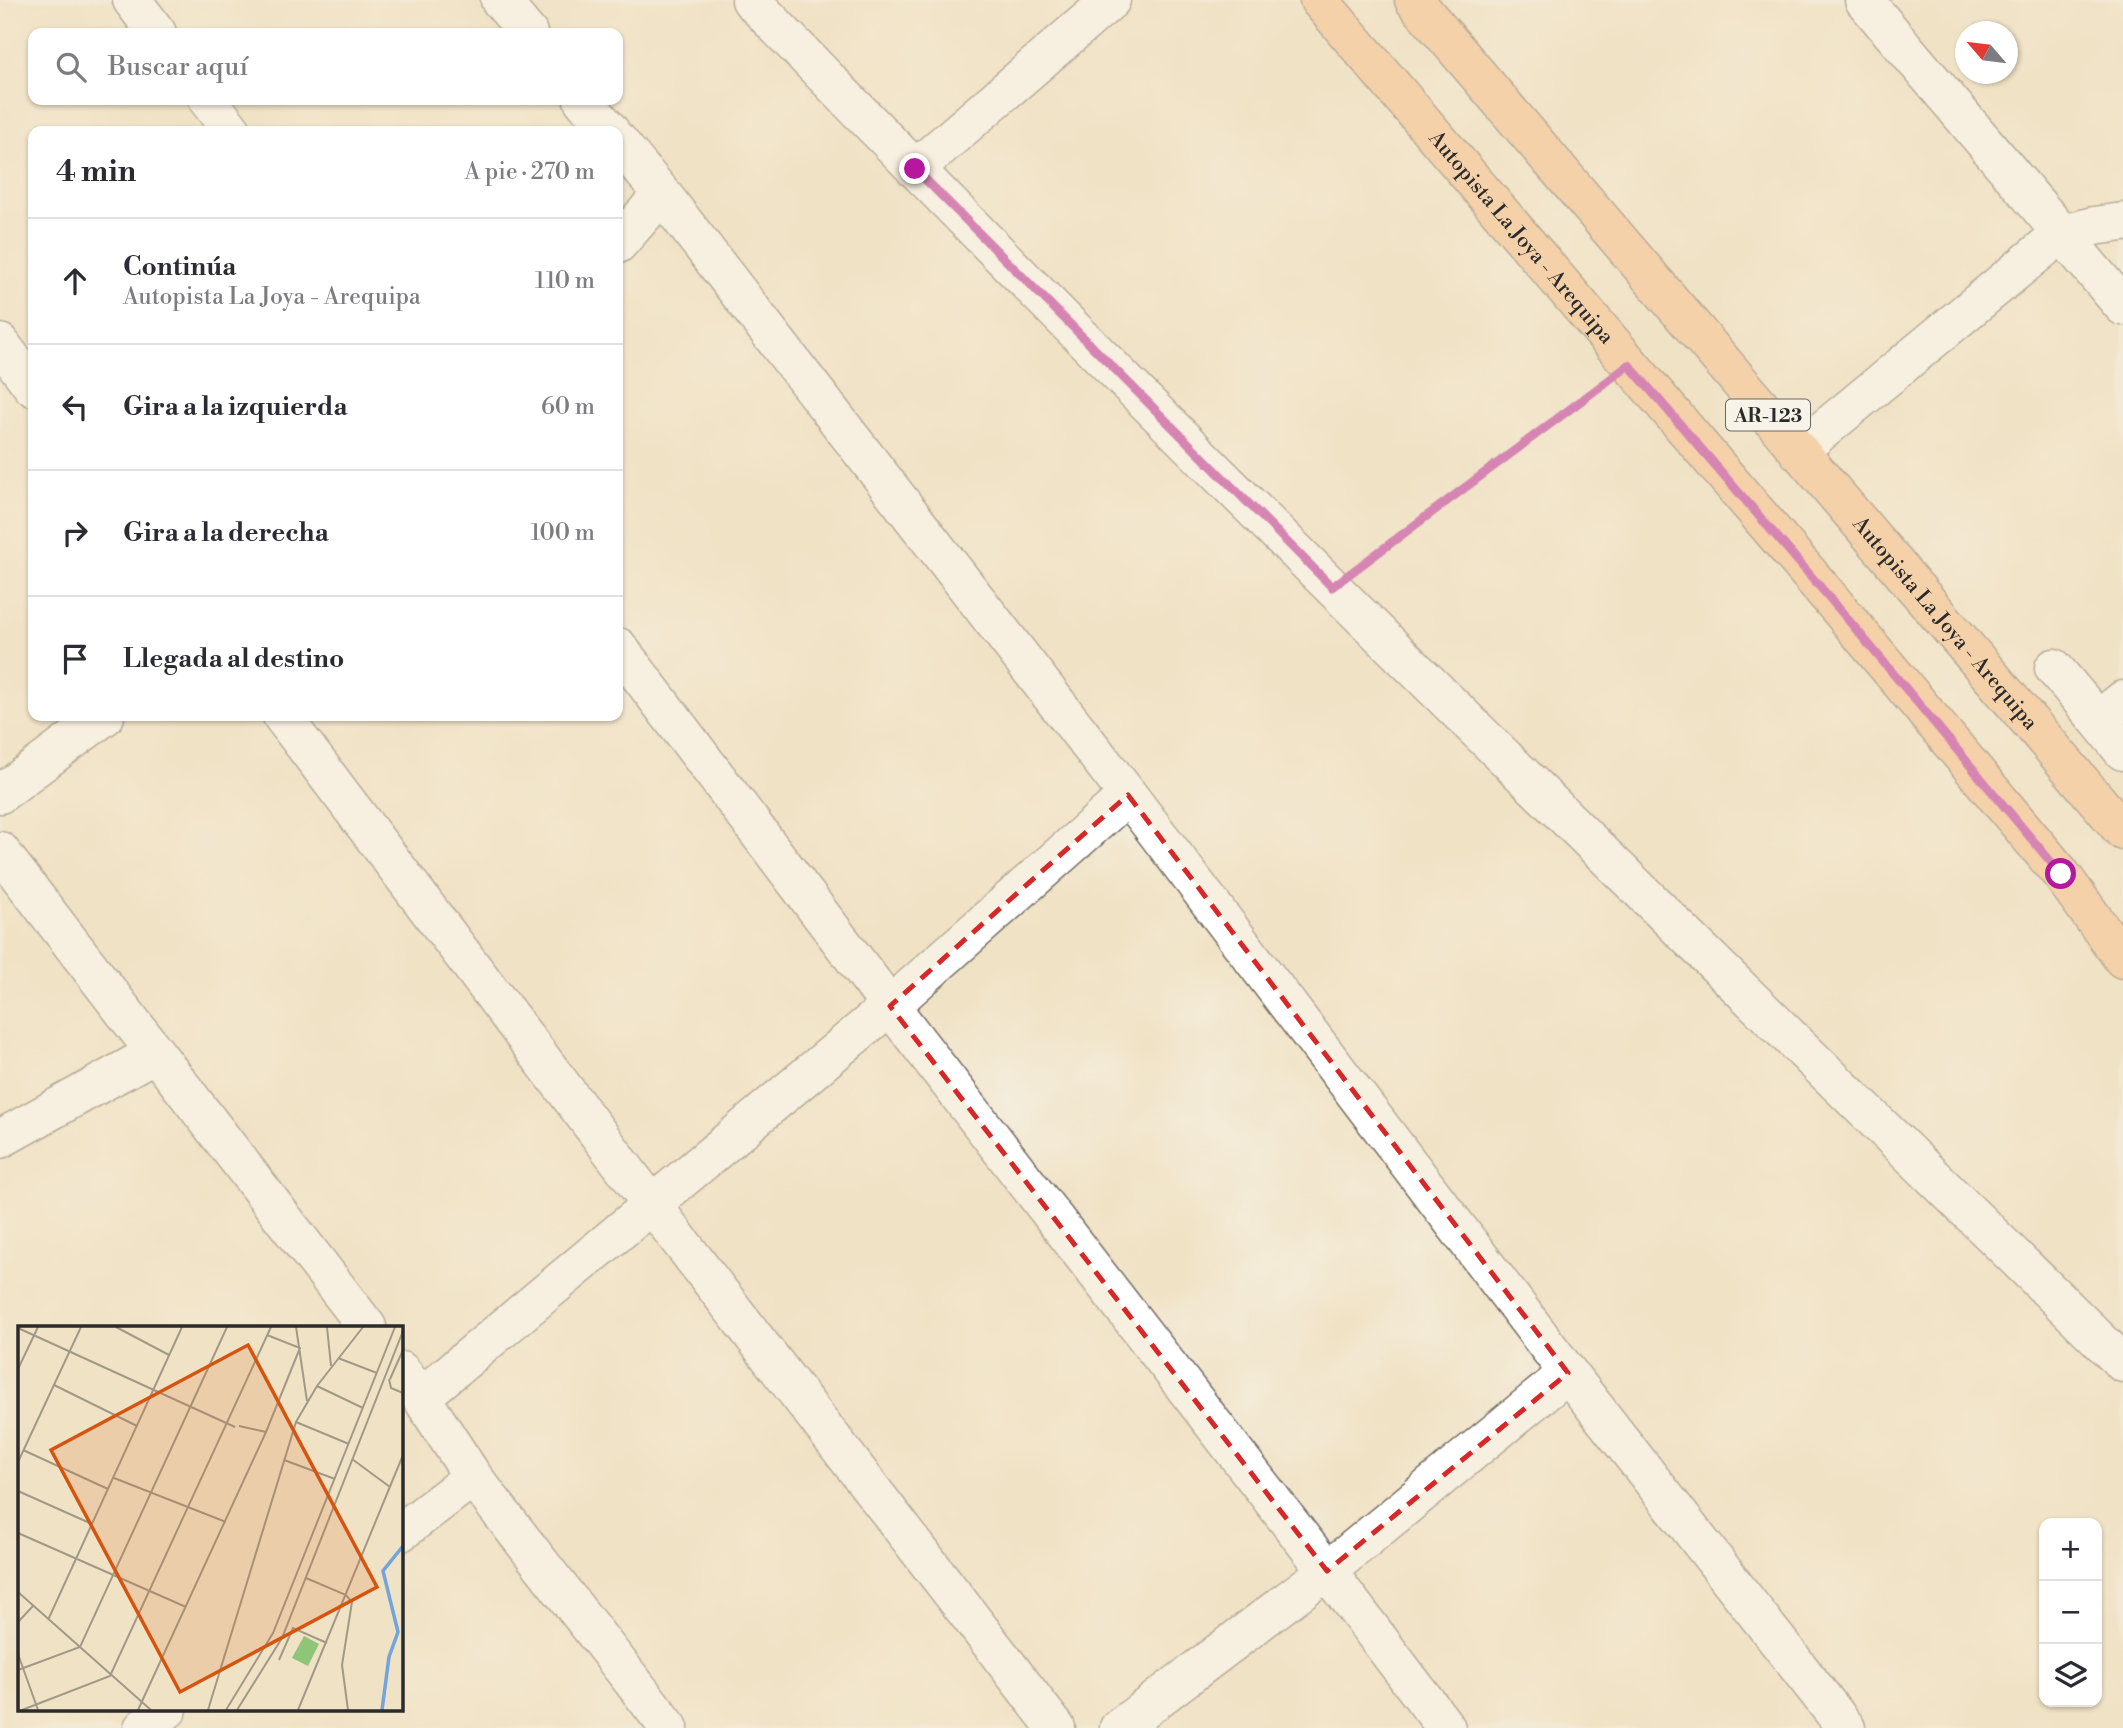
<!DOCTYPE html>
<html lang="es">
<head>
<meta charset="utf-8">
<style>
  :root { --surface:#fff; --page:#f7f7f7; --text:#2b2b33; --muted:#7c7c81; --line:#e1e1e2 }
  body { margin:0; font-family:"Libre Bodoni",serif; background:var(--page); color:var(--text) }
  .controls { position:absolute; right:21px; bottom:21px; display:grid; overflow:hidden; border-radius:14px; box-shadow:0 2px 5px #0004 }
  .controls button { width:63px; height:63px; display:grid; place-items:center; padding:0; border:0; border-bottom:2px solid var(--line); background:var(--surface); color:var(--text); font:35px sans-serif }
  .compass { position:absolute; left:1955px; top:21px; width:63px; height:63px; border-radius:50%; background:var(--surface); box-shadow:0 2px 5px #0004; rotate:298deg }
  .stop { position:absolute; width:21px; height:21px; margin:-16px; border:5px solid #b5179e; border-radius:50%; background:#fff }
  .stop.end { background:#b5179e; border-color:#fff; box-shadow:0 2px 7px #0008 }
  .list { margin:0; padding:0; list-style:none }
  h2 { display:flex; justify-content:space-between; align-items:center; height:91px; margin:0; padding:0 28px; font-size:30px }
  h2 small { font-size:23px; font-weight:400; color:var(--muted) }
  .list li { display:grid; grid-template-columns:46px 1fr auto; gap:21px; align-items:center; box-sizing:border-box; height:126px; padding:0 28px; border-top:2px solid var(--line) }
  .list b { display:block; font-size:26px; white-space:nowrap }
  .list p { margin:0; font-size:23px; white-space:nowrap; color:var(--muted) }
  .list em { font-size:23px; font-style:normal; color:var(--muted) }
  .icon { flex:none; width:38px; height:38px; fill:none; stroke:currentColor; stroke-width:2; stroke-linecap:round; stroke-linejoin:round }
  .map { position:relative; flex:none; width:2123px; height:1728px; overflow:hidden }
  .search { position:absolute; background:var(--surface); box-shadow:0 2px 5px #0004; left:28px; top:28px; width:595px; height:77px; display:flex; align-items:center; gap:18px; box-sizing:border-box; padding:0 24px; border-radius:14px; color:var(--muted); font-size:26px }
  .panel { position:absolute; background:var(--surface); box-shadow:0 2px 5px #0004; left:28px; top:126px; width:595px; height:595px; border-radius:14px }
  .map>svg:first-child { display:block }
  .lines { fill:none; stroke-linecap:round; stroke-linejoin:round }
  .minor-casing { stroke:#706b61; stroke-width:41 }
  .major-casing { stroke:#706b61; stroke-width:41 }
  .path { stroke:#706b61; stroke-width:4.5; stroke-dasharray:5 5; stroke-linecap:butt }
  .minor { stroke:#fff; stroke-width:38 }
  .major { stroke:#fabc8b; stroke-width:38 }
  .route { stroke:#b5179e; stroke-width:9 }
  .marked { fill:none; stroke:#d62828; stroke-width:5; stroke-dasharray:14 9; stroke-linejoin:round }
  .labels { text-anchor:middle; stroke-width:5; stroke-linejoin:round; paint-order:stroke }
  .shield { fill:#f7f3e8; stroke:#686764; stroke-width:2 }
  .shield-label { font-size:19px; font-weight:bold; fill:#2b2b2b }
  .street-label { font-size:21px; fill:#2b2b2b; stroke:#f7f3e8 }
  .inset-river { fill:none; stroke:#72a4dd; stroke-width:3.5 }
  .inset-road { fill:none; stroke:#a19987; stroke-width:2 }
  .view { fill:#d5540f; fill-opacity:0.15; stroke:#d5540f; stroke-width:3.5 }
  .inset-edge { fill:none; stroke:#2b2b2b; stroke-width:3.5 }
</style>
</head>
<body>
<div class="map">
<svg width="2123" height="1728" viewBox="0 0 2123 1728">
  <rect width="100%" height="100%" fill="#f7f3e8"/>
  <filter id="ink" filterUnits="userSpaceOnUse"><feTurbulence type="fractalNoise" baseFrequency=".0143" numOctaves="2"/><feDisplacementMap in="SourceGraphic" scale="14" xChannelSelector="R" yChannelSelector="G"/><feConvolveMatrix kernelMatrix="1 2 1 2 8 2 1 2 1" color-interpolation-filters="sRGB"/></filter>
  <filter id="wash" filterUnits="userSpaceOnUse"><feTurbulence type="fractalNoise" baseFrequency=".00686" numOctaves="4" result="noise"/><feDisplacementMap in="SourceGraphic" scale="28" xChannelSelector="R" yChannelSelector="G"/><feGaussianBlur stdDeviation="1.57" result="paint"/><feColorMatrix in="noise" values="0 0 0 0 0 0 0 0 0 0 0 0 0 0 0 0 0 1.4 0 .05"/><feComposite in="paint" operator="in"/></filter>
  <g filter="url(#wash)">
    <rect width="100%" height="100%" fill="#f0e2c5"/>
  </g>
  <g filter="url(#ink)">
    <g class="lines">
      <g class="minor-casing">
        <g id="minor">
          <path d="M 132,0 L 157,33"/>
          <path d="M 500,0 L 528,33"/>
          <path d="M 751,0 C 1199,464 1663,912 2123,1363"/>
          <path d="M 1864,0 L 2123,306"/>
          <path d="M 208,100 L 232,131"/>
          <path d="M 583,100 L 610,131"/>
          <path d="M 618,141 L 662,194 L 1128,795 L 1568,1373 L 1846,1728"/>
          <path d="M 915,169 L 1111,0"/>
          <path d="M 618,244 L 662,194"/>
          <path d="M 0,343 L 33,387"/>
          <path d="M 1798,451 L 2061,234 L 2094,226 L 2123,222"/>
          <path d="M 618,647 L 890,1006 L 1327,1571 L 1446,1728"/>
          <path d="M 2054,668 L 2098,720"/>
          <path d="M 2123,700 L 2098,720 L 2123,751"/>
          <path d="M 282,716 L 653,1206 L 1056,1728"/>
          <path d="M 0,794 L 105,716"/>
          <path d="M 0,851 L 367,1327"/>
          <path d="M 0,1139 L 155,1053"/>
          <path d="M 401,1371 L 421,1397 L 473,1477 L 669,1728"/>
          <path d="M 421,1397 L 890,1006 L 1128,795"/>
          <path d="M 401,1532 L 473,1477"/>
          <path d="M 143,1728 L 168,1709"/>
          <path d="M 1119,1728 L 1327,1571 L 1568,1373"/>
        </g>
      </g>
      <g class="major-casing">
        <g id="major">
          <path id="s1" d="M 1319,0 L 1840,610 L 2061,874 L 2123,959"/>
          <path id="s2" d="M 1414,0 L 2123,831"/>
        </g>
      </g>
      <path class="path" d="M 1364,564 L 1601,387"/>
      <use href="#minor" class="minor"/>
      <use href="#major" class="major"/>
    </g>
  </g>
  <g class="lines" filter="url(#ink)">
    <path class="route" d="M 915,169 L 1332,587 L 1629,365 L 1840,610 L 2061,874"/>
  </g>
  <path d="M0 0H2123V1728H0ZM 1128,795 L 1568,1373 L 1327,1571 L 890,1006 Z" fill="#f0e2c5" fill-opacity=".55" fill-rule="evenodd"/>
  <path class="marked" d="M 1128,795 L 1568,1373 L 1327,1571 L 890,1006 Z"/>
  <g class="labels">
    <rect class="shield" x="1726" y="399.5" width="84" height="31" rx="5"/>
    <g class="shield-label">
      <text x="1768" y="422">AR-123</text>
    </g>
    <g class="street-label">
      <text dy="7" stroke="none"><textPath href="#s1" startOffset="312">Autopista La Joya - Arequipa</textPath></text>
      <text dy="7" stroke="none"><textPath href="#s2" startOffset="819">Autopista La Joya - Arequipa</textPath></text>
    </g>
  </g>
  <g transform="translate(18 1326)">
    <rect width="385" height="385" fill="#f0e2c5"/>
    <path d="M 286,310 L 301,318 L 290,340 L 274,332 Z" fill="#8fc577"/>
    <path class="inset-river" d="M 364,384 L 371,331 L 380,306 L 365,245 L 385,220"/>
    <path class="inset-road" d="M 98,1 L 151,29M 278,1 L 289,75M 309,1 L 313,40M 0,2 L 217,101M 320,32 L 359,47M 0,43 L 20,1M 371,53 L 373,62 L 385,67M 372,53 L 385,24M 36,59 L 119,100M 299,60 L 345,82M 278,96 L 331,118M 221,100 L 248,106M 5,124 L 90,163M 334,133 L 372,161M 266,134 L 317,153M 0,136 L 63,1M 96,152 L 208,196M 0,165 L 74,198M 0,207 L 168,281M 288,252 L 328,269 L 334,276 L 324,339 L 330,384M 0,266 L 133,384M 30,294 L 164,1M 0,296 L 15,280M 0,328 L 20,384M 261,334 L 275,302 L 309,317M 0,344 L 62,321 L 209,1M 4,384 L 92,350 L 253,1M 120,384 L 248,106 L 282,22 L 249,9M 190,384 L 278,96 L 299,60 L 345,1M 208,384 L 255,307 L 377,1M 219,384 L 264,312 L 385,5M 280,384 L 385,129"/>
    <path class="view" d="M 230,19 L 359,261 L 162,366 L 33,124 Z"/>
    <rect width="385" height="385" class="inset-edge"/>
  </g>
</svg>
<div class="controls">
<button>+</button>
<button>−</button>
<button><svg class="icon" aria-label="layers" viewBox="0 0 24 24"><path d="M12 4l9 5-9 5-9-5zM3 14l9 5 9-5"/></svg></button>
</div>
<svg class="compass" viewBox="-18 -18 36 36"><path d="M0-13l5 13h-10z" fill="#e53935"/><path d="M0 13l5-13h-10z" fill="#7c7c81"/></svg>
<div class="stop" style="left:2061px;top:874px"></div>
<div class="stop end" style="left:915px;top:169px"></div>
<div class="search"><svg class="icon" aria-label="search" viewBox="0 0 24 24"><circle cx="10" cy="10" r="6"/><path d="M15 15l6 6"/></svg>Buscar aquí</div>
<section class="panel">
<h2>4 min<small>A pie · 270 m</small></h2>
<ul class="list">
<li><svg class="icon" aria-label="ahead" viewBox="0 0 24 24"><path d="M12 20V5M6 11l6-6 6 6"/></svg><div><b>Continúa</b><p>Autopista La Joya - Arequipa</p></div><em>110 m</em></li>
<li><svg class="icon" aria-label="left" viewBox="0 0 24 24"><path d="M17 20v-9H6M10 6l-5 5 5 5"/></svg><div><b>Gira a la izquierda</b></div><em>60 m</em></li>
<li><svg class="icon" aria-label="right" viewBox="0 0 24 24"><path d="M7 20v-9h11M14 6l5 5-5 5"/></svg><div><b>Gira a la derecha</b></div><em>100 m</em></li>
<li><svg class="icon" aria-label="arrive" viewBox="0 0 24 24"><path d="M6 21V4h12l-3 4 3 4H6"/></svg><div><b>Llegada al destino</b></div></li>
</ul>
</section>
</div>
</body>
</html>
